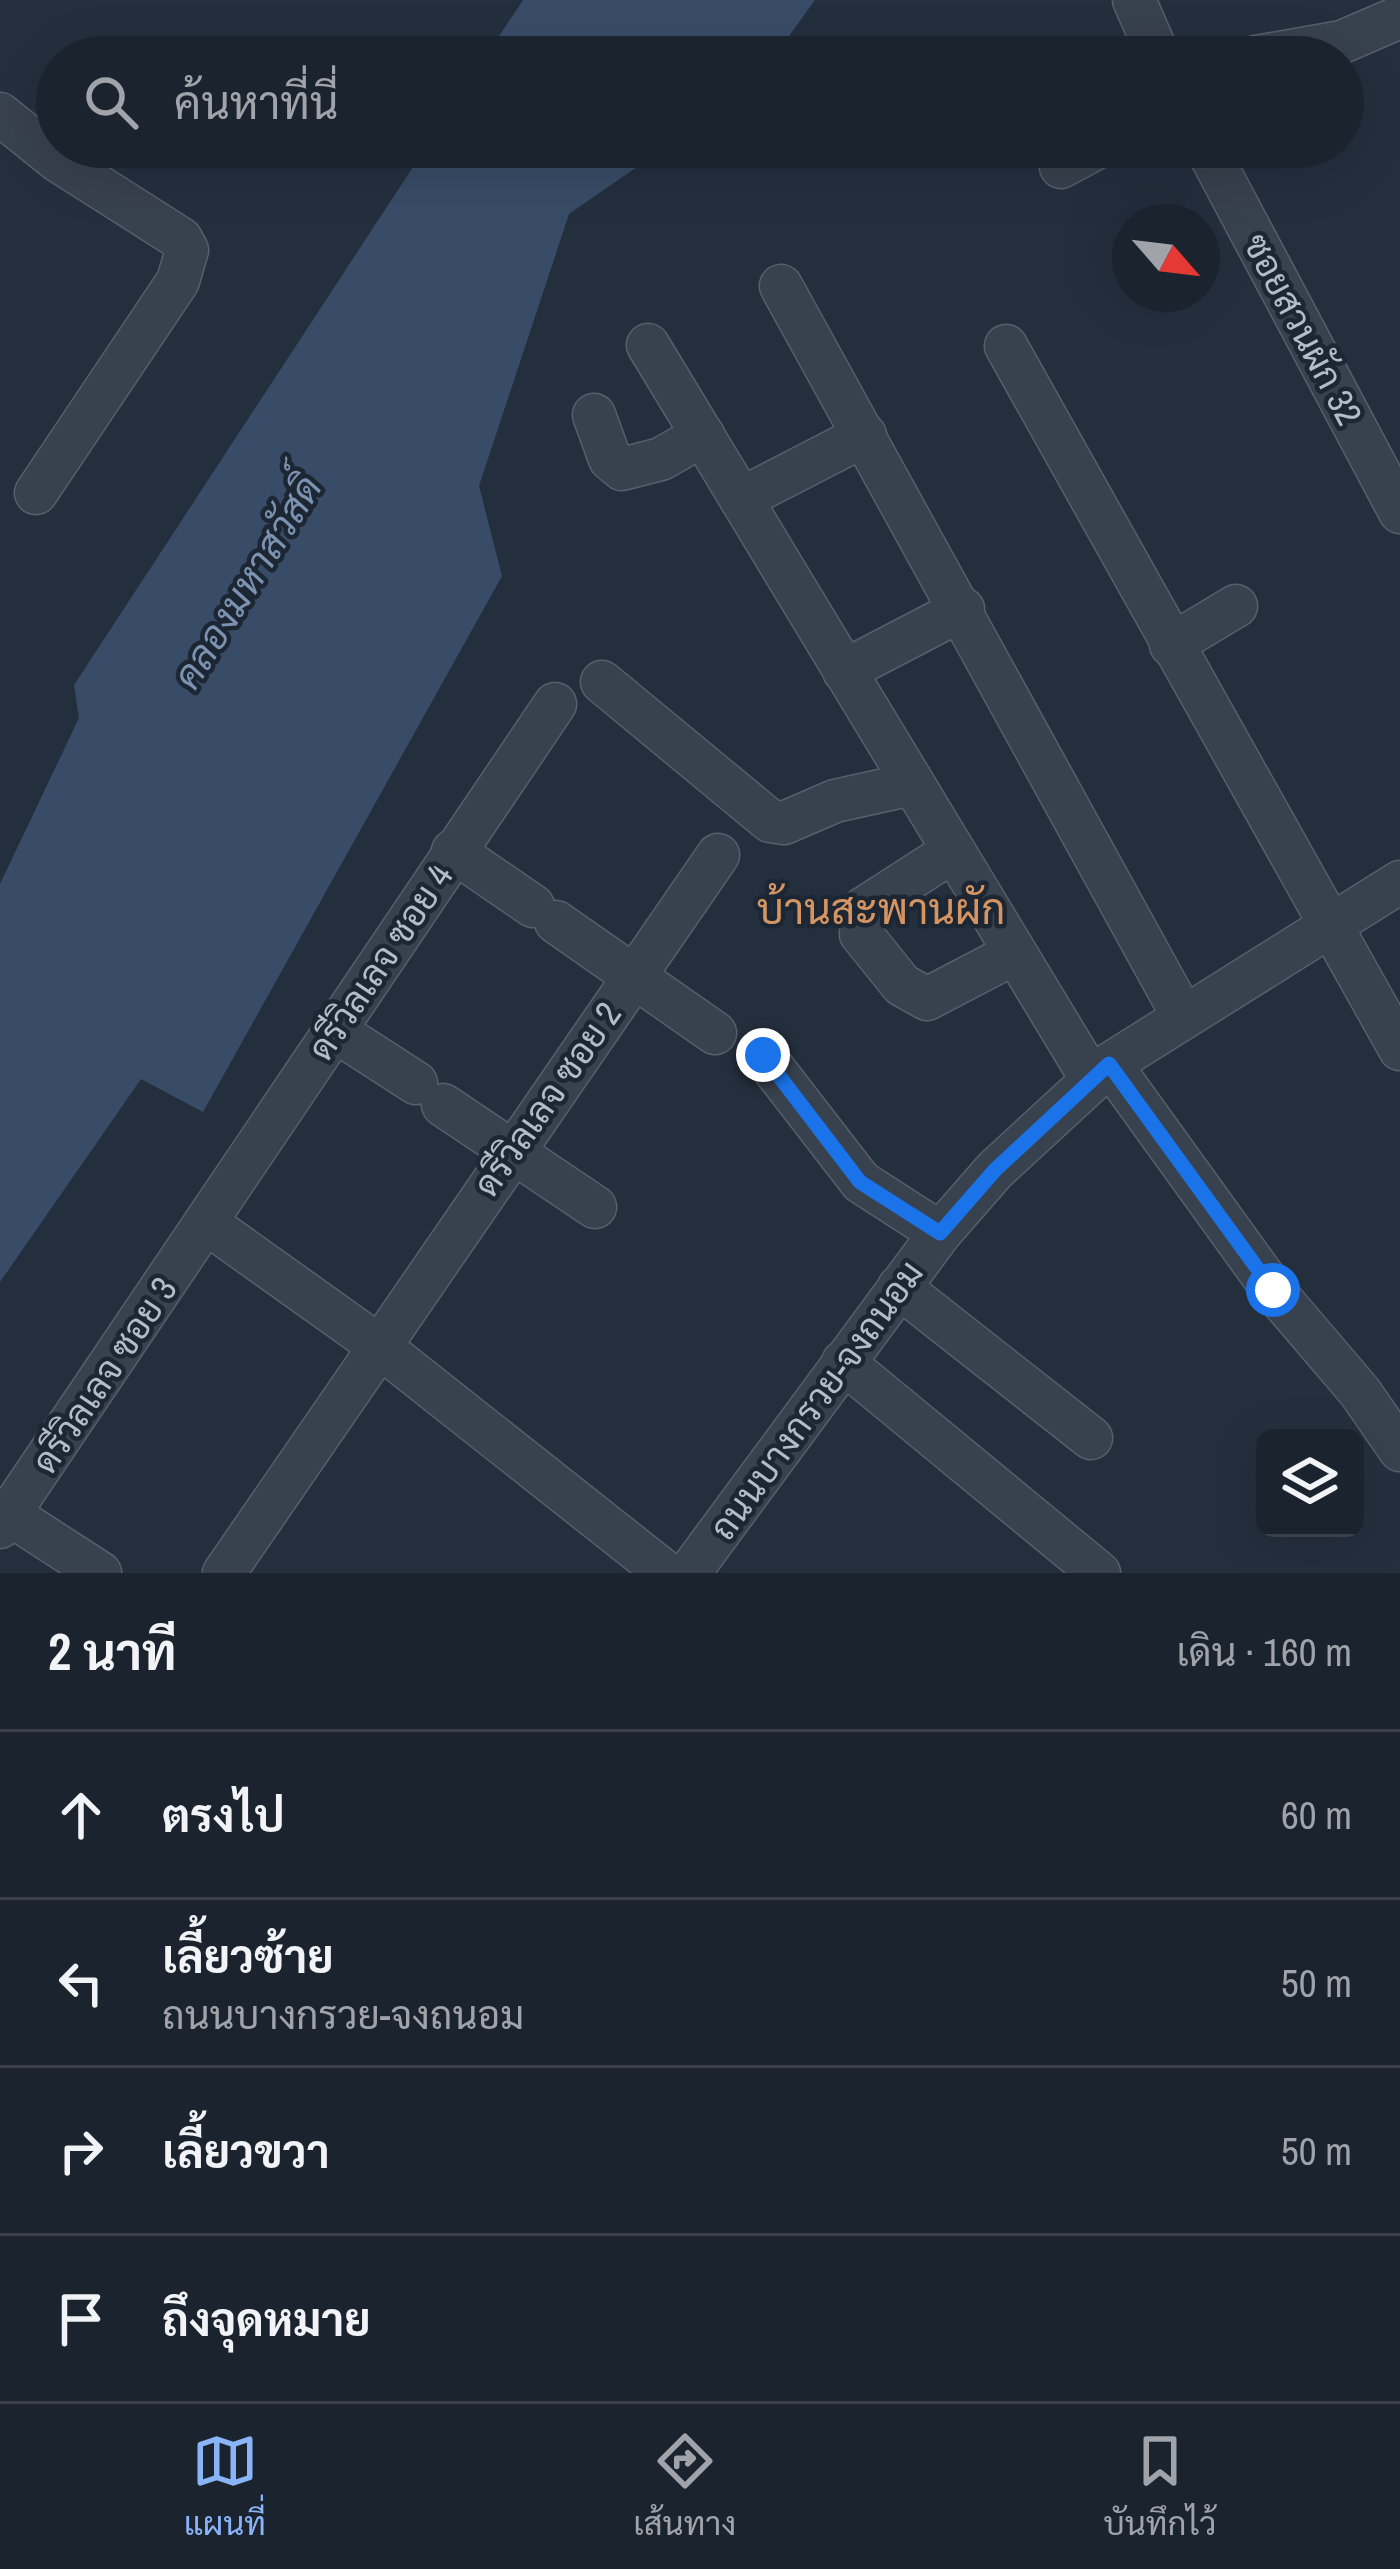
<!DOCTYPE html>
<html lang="th">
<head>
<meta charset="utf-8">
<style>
  :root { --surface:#1b232e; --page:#282f3a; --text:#f1f3f6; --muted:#a0a4aa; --line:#39404a; --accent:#8ab4f8 }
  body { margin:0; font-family:"Archivo Narrow",Sarabun,sans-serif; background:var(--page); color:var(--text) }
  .controls { position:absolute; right:36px; bottom:36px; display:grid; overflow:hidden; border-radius:18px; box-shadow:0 12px 48px #0002 }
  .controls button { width:108px; height:108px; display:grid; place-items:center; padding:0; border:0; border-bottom:3px solid var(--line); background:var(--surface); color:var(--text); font:60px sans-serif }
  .compass { position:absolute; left:1112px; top:204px; width:108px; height:108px; border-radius:50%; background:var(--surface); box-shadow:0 12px 48px #0002; rotate:118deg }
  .stop { position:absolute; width:36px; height:36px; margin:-27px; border:9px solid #1a73e8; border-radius:50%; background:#fff }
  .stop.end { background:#1a73e8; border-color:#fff; box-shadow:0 3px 12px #0008 }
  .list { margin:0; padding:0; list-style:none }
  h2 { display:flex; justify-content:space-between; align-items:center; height:156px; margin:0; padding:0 48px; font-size:51px }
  h2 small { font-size:39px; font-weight:400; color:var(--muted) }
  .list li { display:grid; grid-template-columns:78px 1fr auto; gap:36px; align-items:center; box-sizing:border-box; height:168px; padding:0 48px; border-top:3px solid var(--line) }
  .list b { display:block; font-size:45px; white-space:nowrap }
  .list p { margin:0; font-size:39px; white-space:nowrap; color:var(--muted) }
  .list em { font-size:39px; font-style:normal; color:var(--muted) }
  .icon { flex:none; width:66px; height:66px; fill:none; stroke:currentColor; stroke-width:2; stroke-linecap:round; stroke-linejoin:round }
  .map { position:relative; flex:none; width:1400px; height:1573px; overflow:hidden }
  .search { position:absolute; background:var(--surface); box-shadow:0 12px 48px #0002; left:36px; right:36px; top:36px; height:132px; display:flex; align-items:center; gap:30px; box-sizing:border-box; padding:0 42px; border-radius:66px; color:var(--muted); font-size:45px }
  .sheet { height:828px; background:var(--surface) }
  nav { display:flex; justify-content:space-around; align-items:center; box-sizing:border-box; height:168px; border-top:3px solid var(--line); background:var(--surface); font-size:33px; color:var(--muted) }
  nav a { display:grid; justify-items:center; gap:6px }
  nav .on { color:var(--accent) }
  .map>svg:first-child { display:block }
  .water { fill:#394c67 }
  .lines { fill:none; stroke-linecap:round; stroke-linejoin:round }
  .minor-casing { stroke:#565f6c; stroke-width:45 }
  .minor { stroke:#38414e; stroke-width:42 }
  .route { stroke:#1a73e8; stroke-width:15 }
  .labels { text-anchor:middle; stroke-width:9; stroke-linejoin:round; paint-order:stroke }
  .street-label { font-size:36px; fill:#b4bcc9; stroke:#1d2633 }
  .water-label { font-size:39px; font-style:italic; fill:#7c92b1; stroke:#1d2633 }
  .quarter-label { font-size:42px; fill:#d59563; stroke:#1d2633 }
</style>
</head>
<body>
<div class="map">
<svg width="1400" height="1573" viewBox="0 0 1400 1573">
  <rect width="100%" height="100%" fill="#242f3e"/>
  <g class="water">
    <path d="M 523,0 L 815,0 L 774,57 L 485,57 Z"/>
    <path d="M 426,147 L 666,147 L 569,214 L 479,486 L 502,576 L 203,1112 L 141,1079 L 0,1282 L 0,884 L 79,718 L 74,685 Z"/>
  </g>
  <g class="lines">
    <g class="minor-casing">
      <g id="minor">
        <path d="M 1134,0 L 1159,57"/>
        <path d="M 1256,57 L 1342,42 L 1400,17"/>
        <path d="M 0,114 L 57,160 L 181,239 L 187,250 L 178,281 L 36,493"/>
        <path d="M 1206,147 L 1400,512"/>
        <path d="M 1061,167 L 1098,147"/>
        <path d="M 781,286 L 1183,1016"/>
        <path d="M 648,345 L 1091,1078"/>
        <path d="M 1006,346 L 1400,1049"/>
        <path d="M 594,415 L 610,459 L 622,469 L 661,459 L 703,435"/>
        <path d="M 741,499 L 865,435"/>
        <path d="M 1171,645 L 1236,606"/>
        <path d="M 844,671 L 963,609"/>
        <path d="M 602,682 L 770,821 L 784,823 L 835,801 L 912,784"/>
        <path d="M 453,851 L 533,906"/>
        <path d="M 953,851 L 863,909 L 861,934 L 902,985 L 927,999 L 1015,953"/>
        <path d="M 556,922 L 715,1033"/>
        <path d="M 334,1030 L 416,1083"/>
        <path d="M 763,1055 L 861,1182 L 940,1233"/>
        <path d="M 1110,1064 L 1273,1290 L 1360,1392 L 1400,1450"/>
        <path d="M 443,1105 L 595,1207"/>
        <path d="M 208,1224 L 379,1346 L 666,1573"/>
        <path d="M 899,1287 L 1091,1438"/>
        <path d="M 843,1362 L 1099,1573"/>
        <path d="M 9,1514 L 100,1573"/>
        <path d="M 0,1527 L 555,704"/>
        <path d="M 224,1573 L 718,855"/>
        <path d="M 689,1573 L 940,1233 L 995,1170 L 1110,1064 L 1400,882"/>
      </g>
    </g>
    <use href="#minor" class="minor"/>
  </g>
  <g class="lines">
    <path class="route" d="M 763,1055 L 860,1182 L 940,1233 L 995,1170 L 1109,1064 L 1273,1290"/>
  </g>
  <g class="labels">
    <g class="street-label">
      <text transform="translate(1303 329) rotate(62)" y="13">ซอยสวนผัก 32</text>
      <text transform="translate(380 962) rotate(-56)" y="13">ดรีวิลเลจ ซอย 4</text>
      <text transform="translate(547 1099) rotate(-55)" y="13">ดรีวิลเลจ ซอย 2</text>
      <text transform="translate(104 1375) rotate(-56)" y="13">ดรีวิลเลจ ซอย 3</text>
      <text transform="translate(816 1400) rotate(-54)" y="13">ถนนบางกรวย-จงถนอม</text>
    </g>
    <g class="water-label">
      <text transform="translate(247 582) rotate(-58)" y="14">คลองมหาสวัสดิ์</text>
    </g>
    <g class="quarter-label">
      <text x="881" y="924">บ้านสะพานผัก</text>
    </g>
  </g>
</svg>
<div class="controls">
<button><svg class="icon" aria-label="layers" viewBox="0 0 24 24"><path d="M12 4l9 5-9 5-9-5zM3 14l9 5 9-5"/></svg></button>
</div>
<svg class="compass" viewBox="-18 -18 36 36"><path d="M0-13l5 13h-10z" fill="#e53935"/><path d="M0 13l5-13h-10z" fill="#a0a4aa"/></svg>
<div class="stop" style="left:1273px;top:1290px"></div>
<div class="stop end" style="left:763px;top:1055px"></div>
<div class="search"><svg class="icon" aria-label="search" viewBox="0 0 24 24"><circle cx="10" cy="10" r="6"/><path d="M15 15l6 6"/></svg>ค้นหาที่นี่</div>
</div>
<section class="sheet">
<h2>2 นาที<small>เดิน · 160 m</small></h2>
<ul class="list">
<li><svg class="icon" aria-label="ahead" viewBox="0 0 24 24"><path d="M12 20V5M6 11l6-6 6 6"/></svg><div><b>ตรงไป</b></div><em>60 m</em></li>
<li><svg class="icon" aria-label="left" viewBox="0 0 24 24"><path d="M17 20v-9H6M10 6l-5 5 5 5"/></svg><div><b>เลี้ยวซ้าย</b><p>ถนนบางกรวย-จงถนอม</p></div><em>50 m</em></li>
<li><svg class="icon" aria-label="right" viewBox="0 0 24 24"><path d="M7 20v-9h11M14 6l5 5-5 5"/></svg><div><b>เลี้ยวขวา</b></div><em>50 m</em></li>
<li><svg class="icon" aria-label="arrive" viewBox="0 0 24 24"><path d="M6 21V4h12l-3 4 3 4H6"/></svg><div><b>ถึงจุดหมาย</b></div></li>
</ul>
</section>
<nav>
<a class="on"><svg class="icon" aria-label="map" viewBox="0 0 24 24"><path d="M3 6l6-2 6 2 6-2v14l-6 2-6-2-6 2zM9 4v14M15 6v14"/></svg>แผนที่</a>
<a><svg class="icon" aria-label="directions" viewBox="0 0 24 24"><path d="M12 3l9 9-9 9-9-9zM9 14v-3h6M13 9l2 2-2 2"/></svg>เส้นทาง</a>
<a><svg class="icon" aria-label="saved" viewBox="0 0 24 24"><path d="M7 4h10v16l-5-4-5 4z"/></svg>บันทึกไว้</a>
</nav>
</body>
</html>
